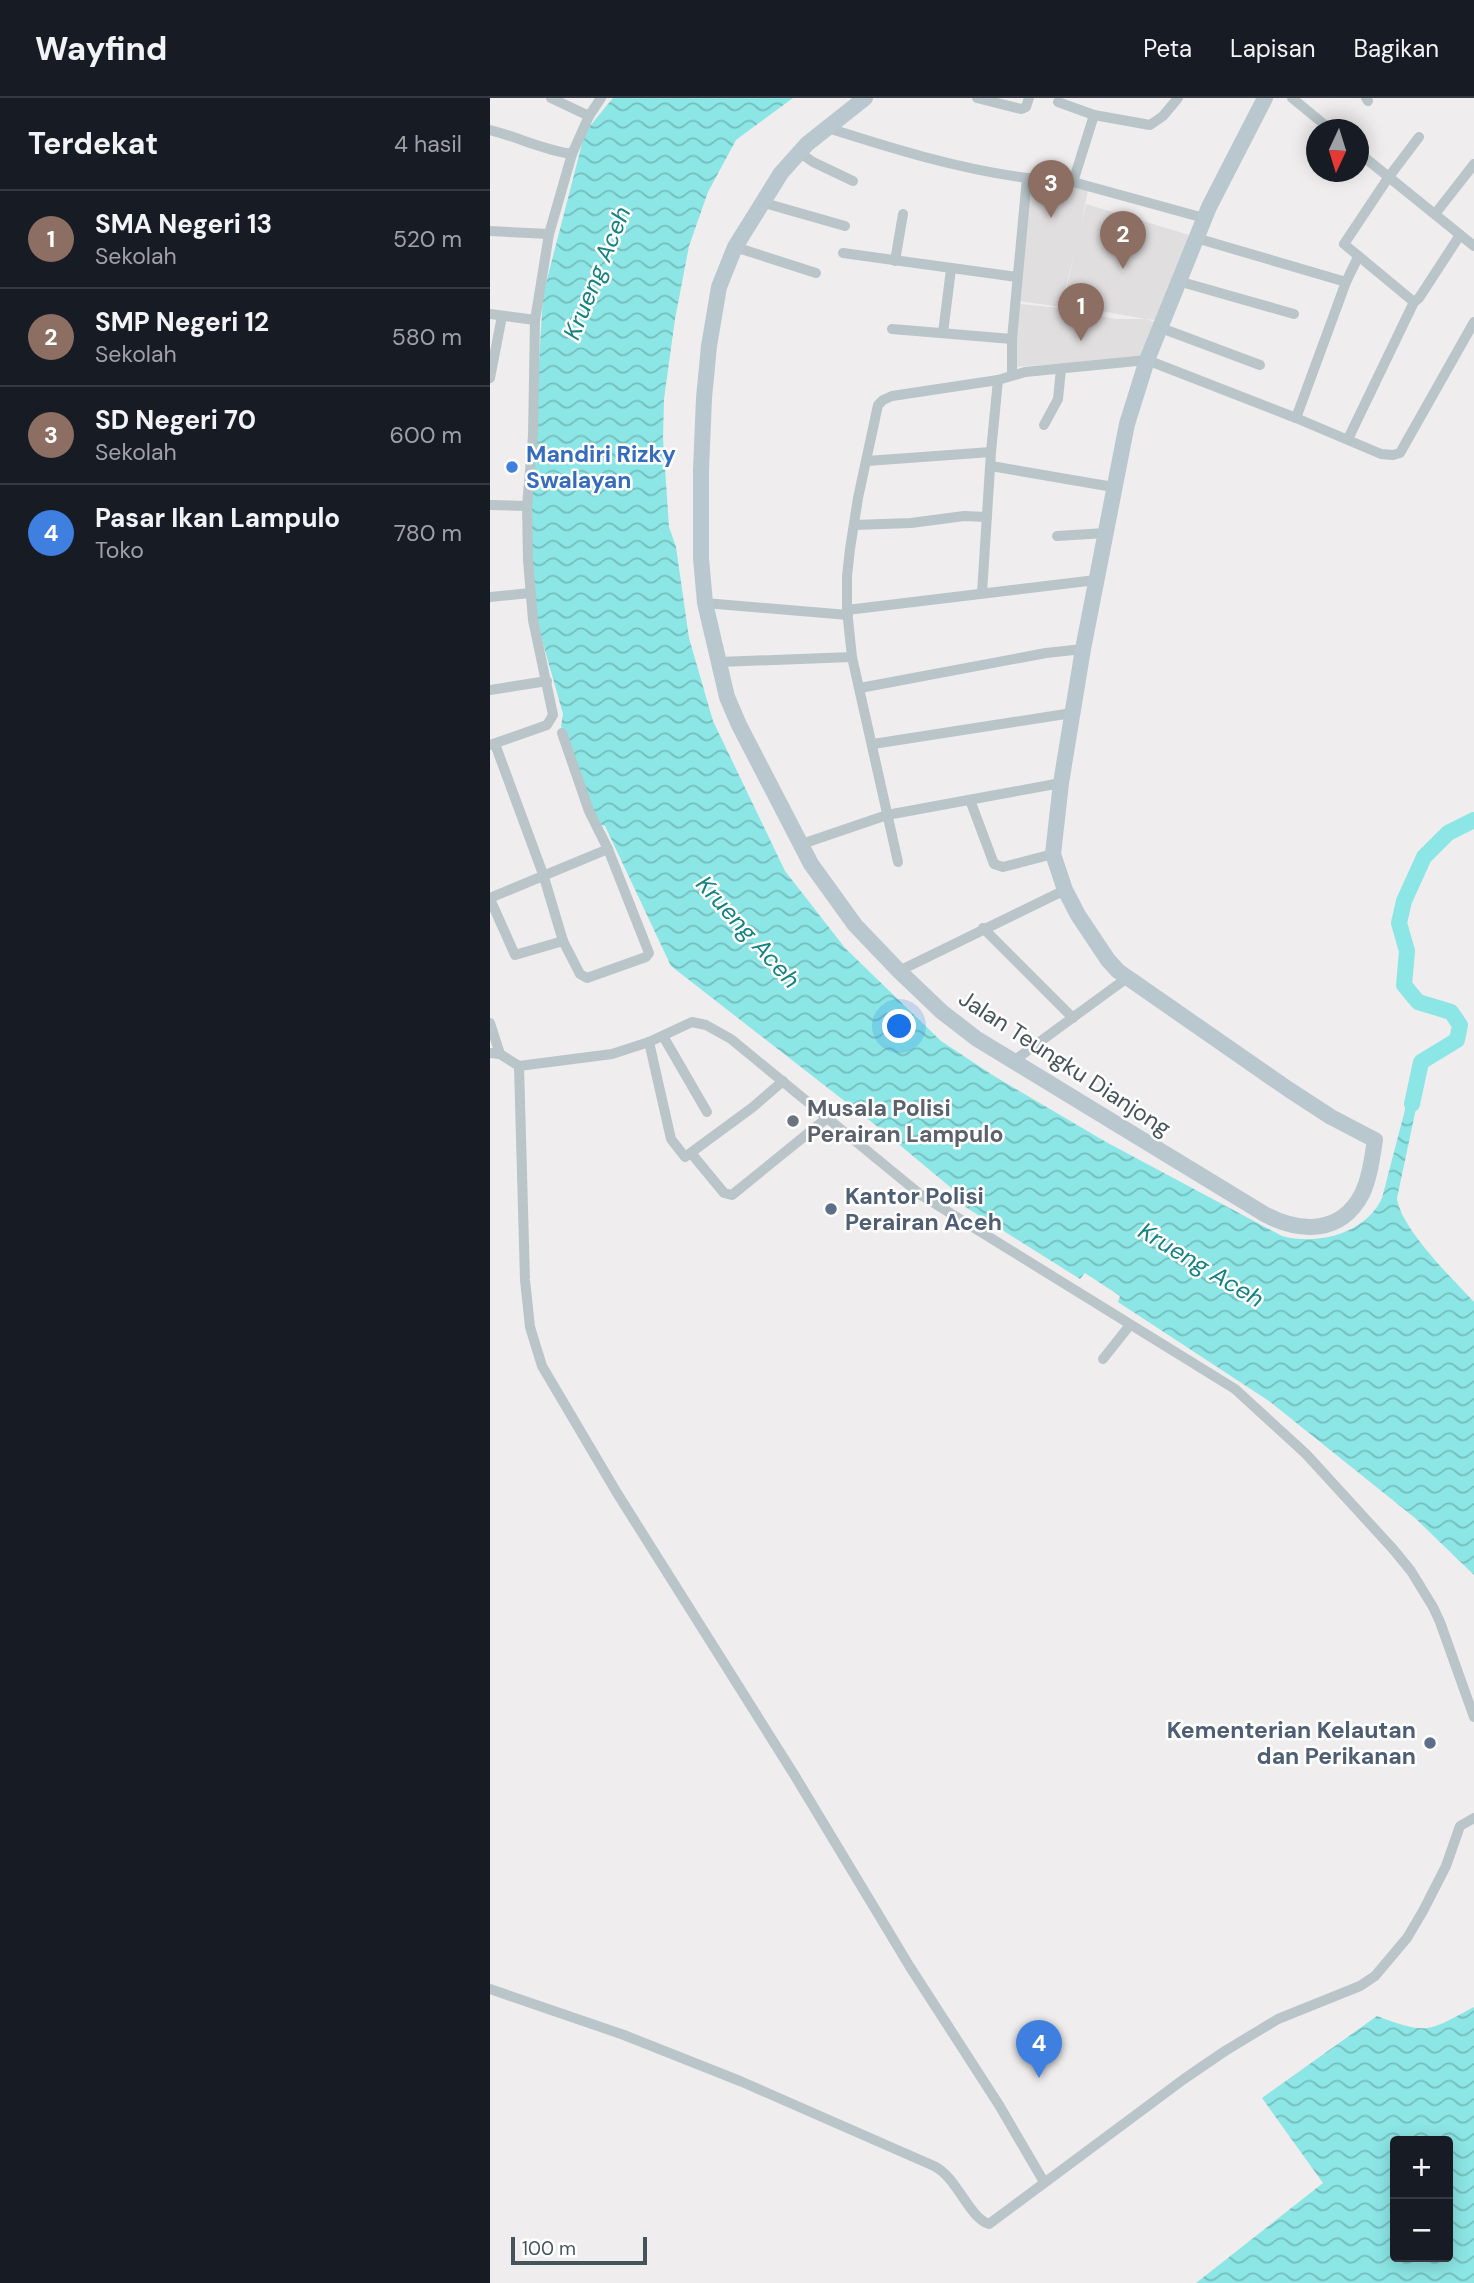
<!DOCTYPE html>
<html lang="id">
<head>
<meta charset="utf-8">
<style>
  :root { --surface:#171b24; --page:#20242c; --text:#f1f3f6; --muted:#9ea1a6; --line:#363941; --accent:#2397d3 }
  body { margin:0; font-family:"DM Sans",sans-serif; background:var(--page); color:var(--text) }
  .controls { position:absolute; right:21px; bottom:21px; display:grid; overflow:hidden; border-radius:7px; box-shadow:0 4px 18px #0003 }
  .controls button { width:63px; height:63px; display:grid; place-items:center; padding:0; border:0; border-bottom:2px solid var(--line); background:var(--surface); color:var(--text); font:35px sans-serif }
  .compass { position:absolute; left:816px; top:21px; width:63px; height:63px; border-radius:50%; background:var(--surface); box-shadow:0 4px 18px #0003; rotate:184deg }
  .scale { position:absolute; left:21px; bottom:18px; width:136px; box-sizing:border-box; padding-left:7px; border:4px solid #465459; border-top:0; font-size:19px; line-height:24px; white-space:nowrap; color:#465459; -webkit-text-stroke:5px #fff; paint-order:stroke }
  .you { position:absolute; left:410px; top:929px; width:24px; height:24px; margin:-18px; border:5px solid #fff; border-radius:50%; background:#1a73e8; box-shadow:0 0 0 10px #1a73e833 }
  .badge { display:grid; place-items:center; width:46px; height:46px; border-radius:50%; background:var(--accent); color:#fff; font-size:23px; font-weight:700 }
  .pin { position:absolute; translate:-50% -58px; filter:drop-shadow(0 2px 4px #0008) }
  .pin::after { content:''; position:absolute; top:37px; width:24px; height:21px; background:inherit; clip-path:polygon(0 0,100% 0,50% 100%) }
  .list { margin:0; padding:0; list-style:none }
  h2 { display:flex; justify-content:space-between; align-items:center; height:91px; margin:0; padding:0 28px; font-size:30px }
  h2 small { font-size:23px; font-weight:400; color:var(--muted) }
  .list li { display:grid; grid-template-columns:46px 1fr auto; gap:21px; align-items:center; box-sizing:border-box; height:98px; padding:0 28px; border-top:2px solid var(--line) }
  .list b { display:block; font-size:26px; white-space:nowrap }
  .list p { margin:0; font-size:23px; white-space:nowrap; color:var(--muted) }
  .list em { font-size:23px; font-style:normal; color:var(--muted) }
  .map { position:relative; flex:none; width:984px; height:2185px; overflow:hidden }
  header { display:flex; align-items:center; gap:42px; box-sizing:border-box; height:98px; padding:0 35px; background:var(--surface); border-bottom:2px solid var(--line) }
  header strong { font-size:33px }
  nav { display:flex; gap:38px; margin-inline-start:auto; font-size:24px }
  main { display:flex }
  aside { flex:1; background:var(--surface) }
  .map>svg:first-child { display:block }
  .education { fill:#e0dede }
  .water { fill:url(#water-waves); fill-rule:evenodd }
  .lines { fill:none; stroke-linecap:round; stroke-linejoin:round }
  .river { stroke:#8ce6e5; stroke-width:16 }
  .street { stroke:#b9c5c9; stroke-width:10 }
  .secondary { stroke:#b9c8ce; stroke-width:16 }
  .shop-dot { fill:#3f7fe0; stroke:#fff; stroke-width:2.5 }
  .worship-dot { fill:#6b7280; stroke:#fff; stroke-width:2.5 }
  .service-dot { fill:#5c6f8a; stroke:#fff; stroke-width:2.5 }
  .labels { text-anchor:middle; stroke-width:5; stroke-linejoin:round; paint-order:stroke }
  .shop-label { font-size:23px; font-weight:bold; fill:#366cbe; stroke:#fff; text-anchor:start }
  .street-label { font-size:23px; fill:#465459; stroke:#fff }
  .worship-label { font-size:23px; font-weight:bold; fill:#5b616d; stroke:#fff; text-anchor:start }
  .service-label { font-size:23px; font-weight:bold; fill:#4e5e75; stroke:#fff; text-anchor:start }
  .water-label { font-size:24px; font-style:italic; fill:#138280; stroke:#fff }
</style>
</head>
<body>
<header>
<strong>Wayfind</strong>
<nav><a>Peta</a><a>Lapisan</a><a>Bagikan</a></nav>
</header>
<main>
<aside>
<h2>Terdekat<small>4 hasil</small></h2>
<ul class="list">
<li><span class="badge" style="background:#8d6e63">1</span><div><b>SMA Negeri 13</b><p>Sekolah</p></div><em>520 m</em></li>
<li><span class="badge" style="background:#8d6e63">2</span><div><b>SMP Negeri 12</b><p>Sekolah</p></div><em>580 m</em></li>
<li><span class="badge" style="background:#8d6e63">3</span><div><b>SD Negeri 70</b><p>Sekolah</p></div><em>600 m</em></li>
<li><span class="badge" style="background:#3f7fe0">4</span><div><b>Pasar Ikan Lampulo</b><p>Toko</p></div><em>780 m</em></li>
</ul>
</aside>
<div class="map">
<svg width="984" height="2185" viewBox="0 0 984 2185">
  <defs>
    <pattern id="water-waves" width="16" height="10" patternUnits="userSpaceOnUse" patternTransform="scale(1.75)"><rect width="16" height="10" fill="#8ce6e5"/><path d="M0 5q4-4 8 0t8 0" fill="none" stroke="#74bdbd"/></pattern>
  </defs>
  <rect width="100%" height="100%" fill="#efeded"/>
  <path class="education" d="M 535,84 L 579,87 L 598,92 L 590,130 L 596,106 L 699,137 L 666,222 L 655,221 L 665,224 L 649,261 L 521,269 L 529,206 L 571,210 L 626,221 L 655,221 L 573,206 L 585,152 L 571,209 L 523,202 Z"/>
  <g class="water">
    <path d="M 123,0 L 303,0 L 246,42 L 218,94 L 199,148 L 185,221 L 174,301 L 173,340 L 179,429 L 186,449 L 199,540 L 223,623 L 295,773 L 355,850 L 451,943 L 504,978 L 616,1044 L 792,1138 C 828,1148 876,1135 892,1100 L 922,985 L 931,987 L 907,1100 C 910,1130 963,1181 984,1204 L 984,1477 L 925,1420 L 779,1303 L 628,1204 L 630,1198 L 595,1175 L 590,1181 L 461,1100 L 465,1093 L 388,1029 L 181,868 L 115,728 L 106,725 L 71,628 L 73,616 L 43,510 L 40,413 L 53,197 L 95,34 Z"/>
    <path d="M 984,1909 L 984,2185 L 706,2185 L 833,2085 L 772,2000 L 887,1918 C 938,1937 937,1934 984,1909 ZM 905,2043 L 958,2043 L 958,2159 L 905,2159 Z"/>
  </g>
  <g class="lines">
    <path class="river" d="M 922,1006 L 931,964 L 967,942 L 970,927 L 961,914 L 928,904 L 914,887 L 917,853 L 909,825 L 914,803 L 934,759 L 958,735 L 984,722"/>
    <g class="street">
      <path d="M 61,0 L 99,18"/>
      <path d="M 487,0 L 531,11 L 536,9 L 539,0"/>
      <path d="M 802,0 L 841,32"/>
      <path d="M 876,0 L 878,3"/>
      <path d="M 568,4 L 604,17 L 660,27 L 673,18 L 688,0"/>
      <path d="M 338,30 C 404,51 468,71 537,80 L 522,241 L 522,277"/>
      <path d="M 0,32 C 28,39 53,52 82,56"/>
      <path d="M 309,54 L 323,64 L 363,83"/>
      <path d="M 869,55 L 984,148"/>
      <path d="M 537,80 L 583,84 L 714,120"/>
      <path d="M 583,84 L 604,17"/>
      <path d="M 271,104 L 355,128"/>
      <path d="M 945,116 L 984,66"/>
      <path d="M 0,133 L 59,136"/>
      <path d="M 706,140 L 856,184"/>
      <path d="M 245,149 L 326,175"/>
      <path d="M 353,155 L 527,179"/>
      <path d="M 405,163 L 413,116"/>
      <path d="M 688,183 L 804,216"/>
      <path d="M 924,204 L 854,146 L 898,80 L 929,39"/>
      <path d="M 0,216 L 45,222"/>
      <path d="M 671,230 L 770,267"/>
      <path d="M 402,231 L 522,241"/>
      <path d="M 453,235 L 461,171"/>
      <path d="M 0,280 L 12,218"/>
      <path d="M 806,320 L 856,184 L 868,159"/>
      <path d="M 554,327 L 568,301 L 571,271"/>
      <path d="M 858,341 L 924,204 L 929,200 L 970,137"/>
      <path d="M 377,363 L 501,354"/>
      <path d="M 501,368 L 623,389"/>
      <path d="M 0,407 L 37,408"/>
      <path d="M 364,427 L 421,425 L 474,418 L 497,419"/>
      <path d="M 567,438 L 615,435"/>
      <path d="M 492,495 L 501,354 L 508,282"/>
      <path d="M 0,499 L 40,495"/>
      <path d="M 215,505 L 358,517"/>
      <path d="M 357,512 L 606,482"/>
      <path d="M 229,564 L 362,559"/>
      <path d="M 370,590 L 556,555 L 593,551"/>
      <path d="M 0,592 L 57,583"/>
      <path d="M 72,635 L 99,713 L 118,751"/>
      <path d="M 383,646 L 582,615"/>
      <path d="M 0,647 L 57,627 L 63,617 L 43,522 L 38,462 L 37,408 L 43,338 L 45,222 L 59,136 L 82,56 L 99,18 L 111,0"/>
      <path d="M 480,702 L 504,766 L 513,769 L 563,756"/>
      <path d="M 309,747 L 397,717 L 571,685"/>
      <path d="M 408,764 L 362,559 L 357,512 L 357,478 L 360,451 L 368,400 L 388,307 L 393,302 L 402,298 L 508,282 L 535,274 L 657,262 L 806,320 L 891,356 L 903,357 L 910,355 L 984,224"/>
      <path d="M 0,800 L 118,751 L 159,855 L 156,859 L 97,880 L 90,876 L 73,843 L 53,776 L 5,646"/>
      <path d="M 0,801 L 25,857 L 73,843"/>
      <path d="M 493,830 L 583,920"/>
      <path d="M 409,873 L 575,792"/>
      <path d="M 0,925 L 10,956 L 0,955"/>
      <path d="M 173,938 L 217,1014"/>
      <path d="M 159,944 L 181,1041 L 195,1059 L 263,1009 L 293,983"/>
      <path d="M 10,956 L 29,968 L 122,956 L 159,944 L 202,924 L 216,927 L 241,941 L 431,1097 L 745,1291 L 816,1356 L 903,1451 L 921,1473 L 943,1509 L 950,1524 L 984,1619"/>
      <path d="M 522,964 L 637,880"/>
      <path d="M 29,968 L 35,1182 L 40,1229 L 52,1268 L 127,1395 L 305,1678 L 420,1869 L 509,2007 L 554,2084"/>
      <path d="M 201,1055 L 234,1095 L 242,1097 L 337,1020"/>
      <path d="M 613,1261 L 640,1227"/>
      <path d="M 0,1891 L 134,1937 L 250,1983 L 444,2068 C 467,2079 479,2120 499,2126 L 694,1981 L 735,1953 L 788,1921 L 870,1888 L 885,1878 L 917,1840 L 933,1813 L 956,1768 L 970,1728 L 984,1720"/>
    </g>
    <path class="secondary" d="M 375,0 L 317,46 L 291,75 L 245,149 L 229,189 L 219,248 L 214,300 L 211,372 L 211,460 L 215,505 L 237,599 L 249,627 L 321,766 L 365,827 L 409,873 L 452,914 L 487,941 L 776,1117 C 811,1135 851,1136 872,1096 C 880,1079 882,1060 885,1042 L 841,1019 L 798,991 L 628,873 L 618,862 L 588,817 L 575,792 L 563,756 L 571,685 L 593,551 L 637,326 L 657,262 L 719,109 L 775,0"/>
  </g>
  <circle class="shop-dot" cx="22" cy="369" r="7"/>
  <circle class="worship-dot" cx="303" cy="1023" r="7"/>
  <g class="service-dot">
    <circle cx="341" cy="1111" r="7"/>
    <circle cx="940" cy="1645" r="7"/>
  </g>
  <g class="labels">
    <g class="shop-label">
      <text x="36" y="364">Mandiri Rizky<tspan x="36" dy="26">Swalayan</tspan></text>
    </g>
    <g class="street-label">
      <text transform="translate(575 965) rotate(33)" y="8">Jalan Teungku Dianjong</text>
    </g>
    <g class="worship-label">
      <text x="317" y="1018">Musala Polisi<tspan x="317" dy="26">Perairan Lampulo</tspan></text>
    </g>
    <g class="service-label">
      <text x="355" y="1106">Kantor Polisi<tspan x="355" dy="26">Perairan Aceh</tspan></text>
      <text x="926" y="1640" text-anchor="end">Kementerian Kelautan<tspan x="926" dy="26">dan Perikanan</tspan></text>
    </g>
    <g class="water-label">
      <text transform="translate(107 175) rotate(-68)" y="8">Krueng Aceh</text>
      <text transform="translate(258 834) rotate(48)" y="8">Krueng Aceh</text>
      <text transform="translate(711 1167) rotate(31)" y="8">Krueng Aceh</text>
    </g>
  </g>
</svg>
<div class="controls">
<button>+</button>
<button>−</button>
</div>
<svg class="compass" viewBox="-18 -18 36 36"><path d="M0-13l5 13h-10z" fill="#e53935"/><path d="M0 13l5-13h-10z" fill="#9ea1a6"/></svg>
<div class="scale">100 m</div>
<div class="you"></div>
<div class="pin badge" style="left:591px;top:243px;background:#8d6e63">1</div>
<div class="pin badge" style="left:633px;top:171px;background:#8d6e63">2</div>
<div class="pin badge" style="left:561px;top:120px;background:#8d6e63">3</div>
<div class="pin badge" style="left:549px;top:1980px;background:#3f7fe0">4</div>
</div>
</main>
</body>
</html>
